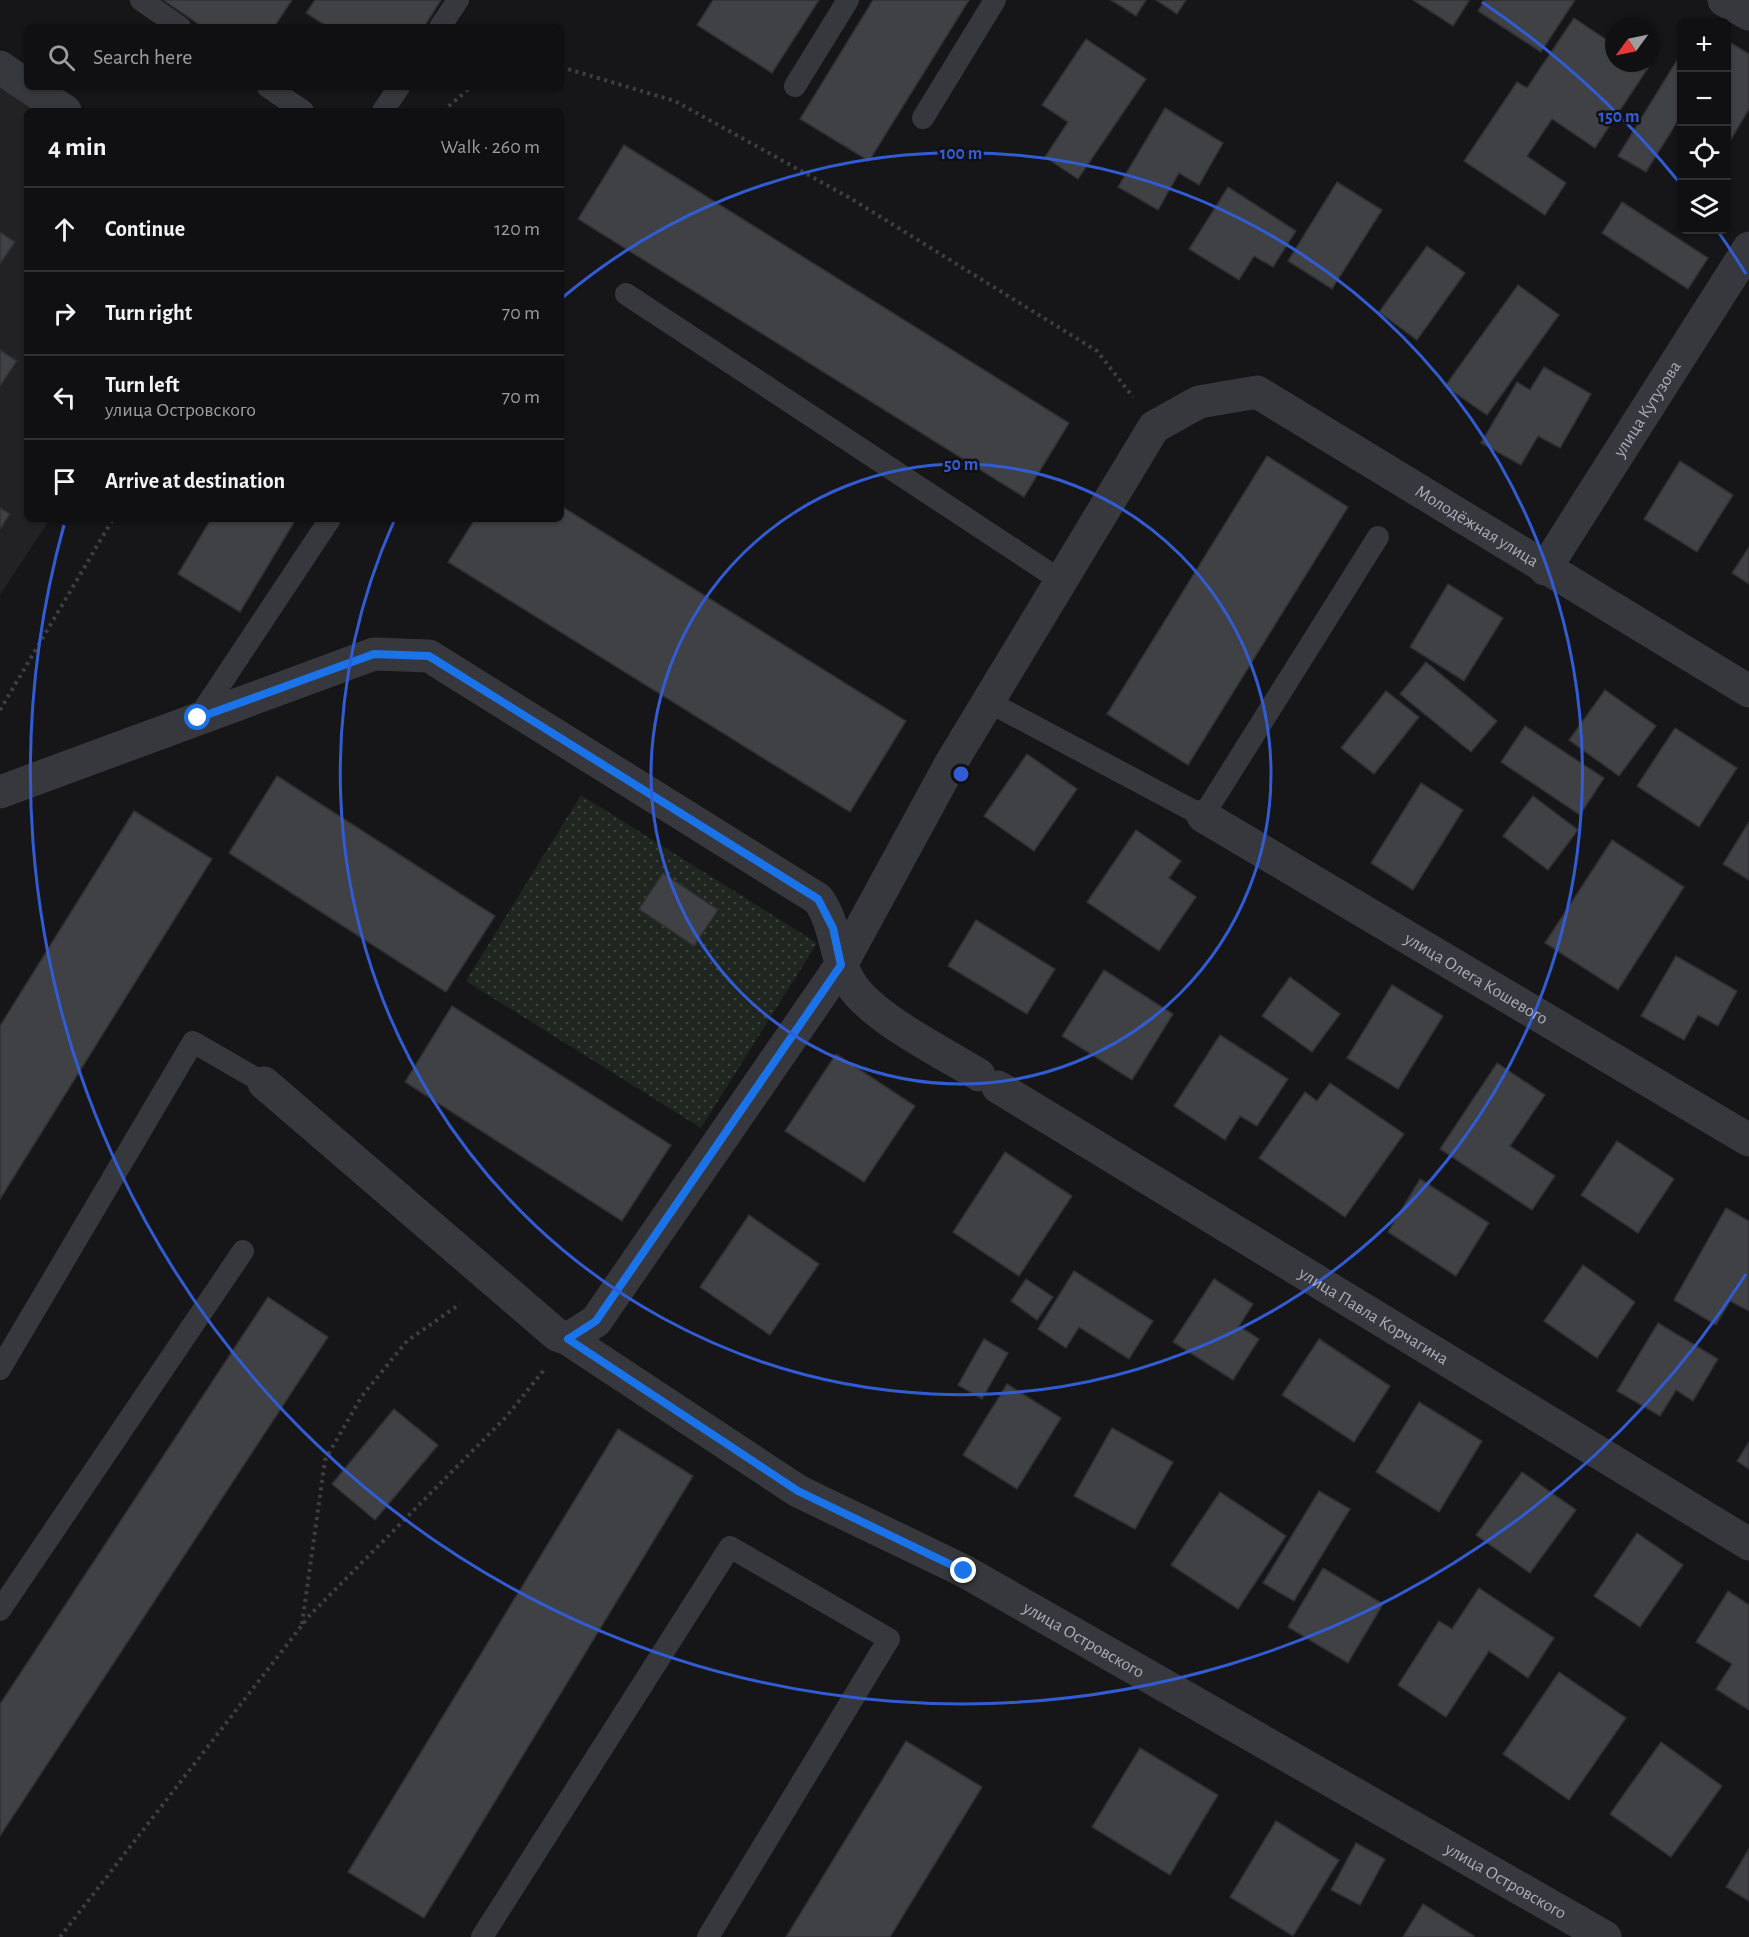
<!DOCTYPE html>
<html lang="en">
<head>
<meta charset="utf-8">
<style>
  :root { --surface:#101012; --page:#1e1e20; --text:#f1f3f6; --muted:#9c9d9f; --line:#303032 }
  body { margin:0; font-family:"Alegreya Sans",sans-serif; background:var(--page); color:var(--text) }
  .controls { position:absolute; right:18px; top:18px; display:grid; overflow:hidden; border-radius:9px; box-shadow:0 2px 4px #0004 }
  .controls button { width:54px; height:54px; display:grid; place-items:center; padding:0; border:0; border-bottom:2px solid var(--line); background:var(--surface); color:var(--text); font:30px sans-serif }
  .compass { position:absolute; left:1605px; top:18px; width:54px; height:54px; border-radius:50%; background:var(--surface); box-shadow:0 2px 4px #0004; rotate:237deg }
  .stop { position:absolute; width:18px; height:18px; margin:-14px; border:4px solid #1a73e8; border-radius:50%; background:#fff }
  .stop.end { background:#1a73e8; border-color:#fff; box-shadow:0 2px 6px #0008 }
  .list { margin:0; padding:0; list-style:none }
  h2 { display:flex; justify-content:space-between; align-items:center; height:78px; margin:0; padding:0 24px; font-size:26px }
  h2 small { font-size:20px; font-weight:400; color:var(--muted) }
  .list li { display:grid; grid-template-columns:39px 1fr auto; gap:18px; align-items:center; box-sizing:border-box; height:84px; padding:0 24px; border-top:2px solid var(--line) }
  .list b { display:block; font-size:22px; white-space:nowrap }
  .list p { margin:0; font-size:20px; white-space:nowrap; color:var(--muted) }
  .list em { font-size:20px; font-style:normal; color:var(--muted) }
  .icon { flex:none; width:33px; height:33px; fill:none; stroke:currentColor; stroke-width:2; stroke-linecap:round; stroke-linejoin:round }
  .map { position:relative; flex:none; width:1749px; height:1937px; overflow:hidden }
  .search { position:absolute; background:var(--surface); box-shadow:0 2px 4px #0004; left:24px; top:24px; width:540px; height:66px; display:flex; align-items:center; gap:15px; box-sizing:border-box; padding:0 21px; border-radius:9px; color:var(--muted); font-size:22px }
  .panel { position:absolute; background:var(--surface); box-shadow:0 2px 4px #0004; left:24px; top:108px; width:540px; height:414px; border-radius:9px }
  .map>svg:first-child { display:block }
  .built { fill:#222225 }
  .grass { fill:url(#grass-dots) }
  .building { fill:#404145; stroke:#303034; stroke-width:1.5 }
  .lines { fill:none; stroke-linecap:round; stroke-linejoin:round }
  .path { stroke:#3d3f44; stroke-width:4; stroke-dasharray:3 4.5; stroke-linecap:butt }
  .lane { stroke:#37383d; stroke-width:22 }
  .street { stroke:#37383d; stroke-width:33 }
  .route { stroke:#1a73e8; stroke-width:8 }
  .ring { fill:none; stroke:#325cd3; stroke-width:3 }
  .labels { text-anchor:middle; stroke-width:5; stroke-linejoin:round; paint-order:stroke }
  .street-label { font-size:18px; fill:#a8adb8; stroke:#111113 }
  .centre { fill:#325cd3; stroke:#111113; stroke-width:3 }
  .ring-label { font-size:18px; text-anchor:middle; font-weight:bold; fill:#325cd3; stroke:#111113; stroke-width:5; stroke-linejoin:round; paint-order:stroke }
</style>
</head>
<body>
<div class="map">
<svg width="1749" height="1937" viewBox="0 0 1749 1937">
  <defs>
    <pattern id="grass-dots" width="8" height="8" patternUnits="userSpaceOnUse" patternTransform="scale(1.5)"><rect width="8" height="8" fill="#1e261f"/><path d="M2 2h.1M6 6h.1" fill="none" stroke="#3c433d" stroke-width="1.8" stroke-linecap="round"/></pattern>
  </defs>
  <rect width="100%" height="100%" fill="#161618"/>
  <path class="built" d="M 0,80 L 47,111 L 27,111 L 27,519 L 50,519 L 0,595 Z"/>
  <path class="grass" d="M 581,795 L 817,943 L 701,1128 L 466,981 Z"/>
  <g class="building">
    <path d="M 163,0 L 292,0 L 274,27 L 203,27 Z"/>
    <path d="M 315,0 L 441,0 L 424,27 L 328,27 L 306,13 Z"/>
    <path d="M 713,0 L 819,0 L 772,73 L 697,25 Z"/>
    <path d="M 873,0 L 969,0 L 869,161 L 800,119 Z"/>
    <path d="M 1111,0 L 1146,0 L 1136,16 Z"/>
    <path d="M 1156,0 L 1186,0 L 1177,14 Z"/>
    <path d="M 1413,0 L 1467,0 L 1469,1 L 1453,26 Z"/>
    <path d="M 1485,0 L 1575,0 L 1541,52 L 1478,11 Z"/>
    <path d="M 1574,18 L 1614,45 L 1614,63 L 1640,63 L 1648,68 L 1595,148 L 1552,119 L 1527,156 L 1566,183 L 1545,215 L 1464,161 L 1517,82 L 1527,88 Z"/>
    <path d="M 1086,39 L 1146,79 L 1078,179 L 1045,157 L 1068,122 L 1042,105 Z"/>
    <path d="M 1726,40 L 1749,54 L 1749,109 L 1730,141 L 1726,139 Z"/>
    <path d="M 1682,52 L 1682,114 L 1646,172 L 1618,156 Z"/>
    <path d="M 1165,108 L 1223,143 L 1199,185 L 1179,173 L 1158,210 L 1118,187 Z"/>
    <path d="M 624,145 L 1069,423 L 1024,497 L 578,219 Z"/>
    <path d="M 1337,182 L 1382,210 L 1332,289 L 1288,261 Z"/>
    <path d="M 1228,187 L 1296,231 L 1273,267 L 1254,256 L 1239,280 L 1189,249 Z"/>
    <path d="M 1622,202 L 1708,258 L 1688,289 L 1602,233 Z"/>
    <path d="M 0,232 L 15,242 L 0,264 Z"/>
    <path d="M 1427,246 L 1465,273 L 1417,340 L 1379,312 Z"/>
    <path d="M 1518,285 L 1559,315 L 1487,415 L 1445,386 Z"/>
    <path d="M 0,350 L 17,361 L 0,386 Z"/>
    <path d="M 1544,367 L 1591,394 L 1560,448 L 1538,436 L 1521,465 L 1481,443 L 1517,382 L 1530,390 Z"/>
    <path d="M 1267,456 L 1348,507 L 1188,765 L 1107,714 Z"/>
    <path d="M 1680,461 L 1733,495 L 1697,552 L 1644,519 Z"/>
    <path d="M 561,506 L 906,721 L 850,812 L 448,562 L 475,519 L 561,519 Z"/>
    <path d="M 0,508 L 10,514 L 0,529 Z"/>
    <path d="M 211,519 L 296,519 L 240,612 L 178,574 Z"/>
    <path d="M 1749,547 L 1749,584 L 1732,573 Z"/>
    <path d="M 1448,584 L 1503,618 L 1464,681 L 1410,647 Z"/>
    <path d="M 1426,662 L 1497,721 L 1471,752 L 1400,694 Z"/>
    <path d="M 1605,690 L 1656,726 L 1619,776 L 1569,740 Z"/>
    <path d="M 1386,691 L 1419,717 L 1374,774 L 1341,748 Z"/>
    <path d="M 1525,726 L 1604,778 L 1580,815 L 1501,762 Z"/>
    <path d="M 1675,728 L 1737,768 L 1699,827 L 1637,786 Z"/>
    <path d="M 1027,754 L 1077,789 L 1034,851 L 984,816 Z"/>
    <path d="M 277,776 L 495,916 L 446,992 L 229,853 Z"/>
    <path d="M 1421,783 L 1463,810 L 1413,890 L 1371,863 Z"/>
    <path d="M 1533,796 L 1578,830 L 1548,870 L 1503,836 Z"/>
    <path d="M 134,811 L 212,859 L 0,1199 L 0,1026 Z"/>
    <path d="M 1749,822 L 1749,880 L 1723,864 Z"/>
    <path d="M 1136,830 L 1181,861 L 1169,878 L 1196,897 L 1159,951 L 1087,902 Z"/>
    <path d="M 1612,840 L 1684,887 L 1618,990 L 1545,943 Z"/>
    <path d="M 663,873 L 718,910 L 694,946 L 639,909 Z"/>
    <path d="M 976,920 L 1055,969 L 1027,1014 L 948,966 Z"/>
    <path d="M 1676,956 L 1737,991 L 1718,1026 L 1698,1015 L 1684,1040 L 1641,1016 Z"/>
    <path d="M 1104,970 L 1173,1014 L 1132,1080 L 1062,1036 Z"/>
    <path d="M 1290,977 L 1340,1014 L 1312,1052 L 1262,1016 Z"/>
    <path d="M 1392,985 L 1443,1016 L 1398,1089 L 1347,1058 Z"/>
    <path d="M 452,1006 L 671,1145 L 622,1221 L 405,1082 Z"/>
    <path d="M 1220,1035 L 1288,1079 L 1257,1126 L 1240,1116 L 1225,1140 L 1174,1106 Z"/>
    <path d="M 836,1054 L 915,1106 L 864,1182 L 785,1131 Z"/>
    <path d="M 1497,1063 L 1545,1095 L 1510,1146 L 1555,1176 L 1532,1210 L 1440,1149 Z"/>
    <path d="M 1330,1083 L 1404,1134 L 1345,1217 L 1259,1158 L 1305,1092 L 1317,1101 Z"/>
    <path d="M 1617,1141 L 1674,1179 L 1638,1233 L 1581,1195 Z"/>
    <path d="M 1005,1152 L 1072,1196 L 1019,1276 L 953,1232 Z"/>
    <path d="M 1420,1179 L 1489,1223 L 1456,1276 L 1388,1232 Z"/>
    <path d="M 1726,1208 L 1749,1221 L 1749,1311 L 1730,1301 L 1716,1325 L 1674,1300 Z"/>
    <path d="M 749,1215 L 819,1264 L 770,1335 L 700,1287 Z"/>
    <path d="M 1583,1265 L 1635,1302 L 1597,1358 L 1544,1321 Z"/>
    <path d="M 1074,1271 L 1153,1321 L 1129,1359 L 1079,1327 L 1066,1348 L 1038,1329 Z"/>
    <path d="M 1026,1279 L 1053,1297 L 1037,1320 L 1011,1301 Z"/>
    <path d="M 1214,1279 L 1253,1304 L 1239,1326 L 1259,1339 L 1233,1380 L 1173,1342 Z"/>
    <path d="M 268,1297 L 328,1337 L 0,1836 L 0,1704 Z"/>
    <path d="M 1658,1323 L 1718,1359 L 1693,1401 L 1676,1390 L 1660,1416 L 1617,1391 Z"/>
    <path d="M 984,1339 L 1008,1353 L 982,1399 L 958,1385 Z"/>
    <path d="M 1319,1339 L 1390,1386 L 1354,1442 L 1282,1395 Z"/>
    <path d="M 1007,1384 L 1061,1418 L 1017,1489 L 963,1455 Z"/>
    <path d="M 1419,1402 L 1482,1441 L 1439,1512 L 1376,1472 Z"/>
    <path d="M 394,1409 L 438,1445 L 375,1520 L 332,1484 Z"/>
    <path d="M 1112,1428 L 1173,1462 L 1135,1529 L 1074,1496 Z"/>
    <path d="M 618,1429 L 693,1476 L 424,1918 L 348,1872 Z"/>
    <path d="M 1749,1442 L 1749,1469 L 1737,1461 Z"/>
    <path d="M 1522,1472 L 1576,1510 L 1530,1573 L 1476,1535 Z"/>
    <path d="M 1319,1491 L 1350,1509 L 1294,1601 L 1263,1583 Z"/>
    <path d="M 1220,1492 L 1286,1536 L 1238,1609 L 1171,1565 Z"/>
    <path d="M 1637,1533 L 1683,1565 L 1640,1627 L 1594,1596 Z"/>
    <path d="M 1323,1568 L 1383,1604 L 1348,1663 L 1288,1627 Z"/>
    <path d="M 1479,1588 L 1554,1638 L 1528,1678 L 1489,1651 L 1446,1717 L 1398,1685 L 1439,1621 L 1452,1629 Z"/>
    <path d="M 1728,1591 L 1749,1605 L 1749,1710 L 1716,1689 L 1732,1664 L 1696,1642 Z"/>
    <path d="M 1559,1672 L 1626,1718 L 1569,1800 L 1503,1754 Z"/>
    <path d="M 906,1741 L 982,1787 L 890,1937 L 786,1937 Z"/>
    <path d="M 1661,1742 L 1722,1786 L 1671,1857 L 1610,1814 Z"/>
    <path d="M 1140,1748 L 1218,1795 L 1170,1875 L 1092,1827 Z"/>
    <path d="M 1276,1821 L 1339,1860 L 1293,1936 L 1230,1897 Z"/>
    <path d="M 1356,1843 L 1385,1859 L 1360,1905 L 1331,1890 Z"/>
    <path d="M 1749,1849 L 1749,1901 L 1726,1887 Z"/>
    <path d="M 1423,1904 L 1474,1936 L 1473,1937 L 1403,1937 Z"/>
  </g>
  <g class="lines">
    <g class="path">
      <path d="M 561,67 L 675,101 L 850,198 L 1097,351 L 1133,397"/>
      <path d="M 443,111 L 471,87"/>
      <path d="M 0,710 L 113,519"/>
      <path d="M 302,1624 L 325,1460 L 362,1396 L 407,1341 L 460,1304"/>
      <path d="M 60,1937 L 310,1615 L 506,1417 L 544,1370"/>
    </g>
    <g class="lane">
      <path d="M 141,0 L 180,27"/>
      <path d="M 440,27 L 458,0"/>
      <path d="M 795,86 L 848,0"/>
      <path d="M 268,87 L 303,111"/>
      <path d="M 383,111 L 399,87"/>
      <path d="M 923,118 L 995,0"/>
      <path d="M 626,294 L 1060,580"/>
      <path d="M 989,702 L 1203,816 L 1378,537"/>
      <path d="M 198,718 L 330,519"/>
      <path d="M 0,1369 L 193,1042 L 264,1083"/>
      <path d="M 0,1610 L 243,1251"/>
      <path d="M 482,1937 L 730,1547 L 889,1639 L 708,1937"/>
    </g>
    <g class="street">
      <path d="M 1724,0 L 1749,14"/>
      <path d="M 0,67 L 27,86"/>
      <path d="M 29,87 L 65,111"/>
      <path id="s1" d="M 1545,569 L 1749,248"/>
      <path d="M 0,792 L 374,654 L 429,656 L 818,899 C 837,925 834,958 851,984 C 872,1018 944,1053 979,1075"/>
      <path id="s2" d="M 1203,816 L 1749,1140"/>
      <path id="s3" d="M 264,1083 L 557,1335 L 568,1339 L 596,1321 L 841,965 L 951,763 L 1154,427 L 1199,402 L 1257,392 L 1749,691"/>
      <path id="s4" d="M 998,1087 L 1749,1544"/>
      <path id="s5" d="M 568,1339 L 798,1491 L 964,1571 L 1605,1937"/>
    </g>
  </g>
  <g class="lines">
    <path class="route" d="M 198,718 L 374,654 L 429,656 L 818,899 L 833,928 L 841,965 L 596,1321 L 568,1339 L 798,1491 L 964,1571"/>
  </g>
  <g class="ring">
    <circle cx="961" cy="774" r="310"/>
    <path d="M562 298A621 621 0 1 1 394 521"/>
    <path d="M1746 1274A931 931 0 0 1 64 525M1482 2A931 931 0 0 1 1679 182M1719 233A931 931 0 0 1 1746 274"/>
  </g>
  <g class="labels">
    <g class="street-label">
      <text dy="6" stroke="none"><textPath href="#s1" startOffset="190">улица Кутузова</textPath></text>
      <text dy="6" stroke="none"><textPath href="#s3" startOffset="1854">Молодёжная улица</textPath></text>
      <text dy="6" stroke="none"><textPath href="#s2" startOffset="318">улица Олега Кошевого</textPath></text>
      <text dy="6" stroke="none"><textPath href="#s4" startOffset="440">улица Павла Корчагина</textPath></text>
      <text dy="6" stroke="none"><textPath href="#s5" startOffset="598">улица Островского</textPath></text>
      <text dy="6" stroke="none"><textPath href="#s5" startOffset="1084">улица Островского</textPath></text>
    </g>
  </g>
  <circle cx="961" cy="774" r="9" class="centre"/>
  <g class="ring-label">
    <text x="1619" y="122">150 m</text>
    <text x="961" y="159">100 m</text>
    <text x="961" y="470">50 m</text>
  </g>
</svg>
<div class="controls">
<button>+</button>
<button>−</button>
<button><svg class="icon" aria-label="locate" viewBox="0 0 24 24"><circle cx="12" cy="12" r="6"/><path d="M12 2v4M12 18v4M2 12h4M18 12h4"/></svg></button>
<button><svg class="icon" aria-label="layers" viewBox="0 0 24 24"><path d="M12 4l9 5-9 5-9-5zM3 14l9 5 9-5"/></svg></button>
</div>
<svg class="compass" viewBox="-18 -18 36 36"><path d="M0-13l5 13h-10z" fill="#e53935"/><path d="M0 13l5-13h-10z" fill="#9c9d9f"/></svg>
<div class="stop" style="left:198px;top:718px"></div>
<div class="stop end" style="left:964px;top:1571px"></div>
<div class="search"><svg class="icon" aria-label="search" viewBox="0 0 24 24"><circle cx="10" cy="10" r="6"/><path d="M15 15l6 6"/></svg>Search here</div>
<section class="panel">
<h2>4 min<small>Walk · 260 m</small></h2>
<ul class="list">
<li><svg class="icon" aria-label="ahead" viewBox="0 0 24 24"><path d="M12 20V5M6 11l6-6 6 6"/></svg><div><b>Continue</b></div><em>120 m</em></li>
<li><svg class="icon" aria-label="right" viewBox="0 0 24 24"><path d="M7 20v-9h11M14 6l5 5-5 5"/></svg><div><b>Turn right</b></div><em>70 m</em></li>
<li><svg class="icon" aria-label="left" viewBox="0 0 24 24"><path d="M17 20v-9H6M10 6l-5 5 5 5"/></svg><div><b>Turn left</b><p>улица Островского</p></div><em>70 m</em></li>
<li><svg class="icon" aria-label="arrive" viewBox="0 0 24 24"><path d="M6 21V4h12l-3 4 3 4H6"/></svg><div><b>Arrive at destination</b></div></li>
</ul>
</section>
</div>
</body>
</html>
